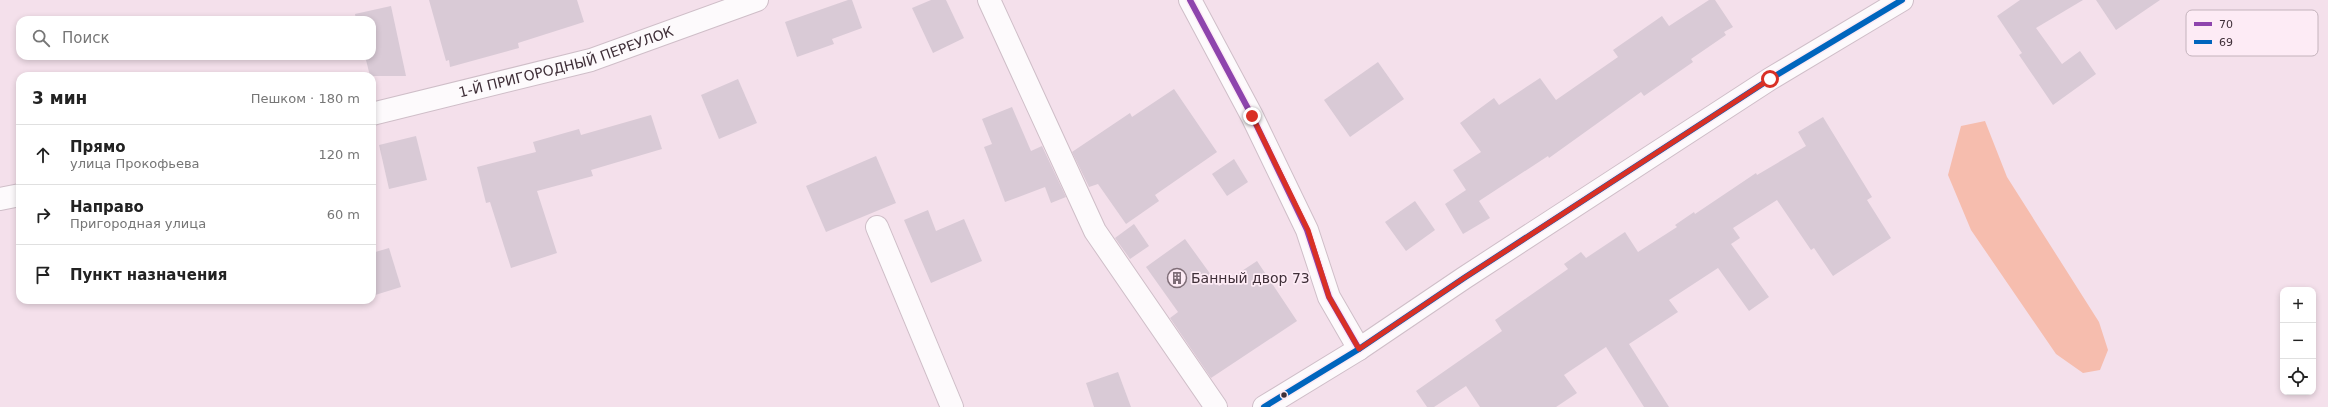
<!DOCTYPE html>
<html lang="ru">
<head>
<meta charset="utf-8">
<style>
  :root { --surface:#fff; --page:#f6f6f6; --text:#222; --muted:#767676; --line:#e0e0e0 }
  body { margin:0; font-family:"DejaVu Sans",sans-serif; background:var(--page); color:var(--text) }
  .controls { position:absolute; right:12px; bottom:12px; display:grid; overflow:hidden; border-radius:8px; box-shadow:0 2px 6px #0003 }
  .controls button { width:36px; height:36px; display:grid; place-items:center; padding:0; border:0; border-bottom:1px solid var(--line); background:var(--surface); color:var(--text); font:20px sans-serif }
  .stop { position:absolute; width:12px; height:12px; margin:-9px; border:3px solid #d93025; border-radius:50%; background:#fff }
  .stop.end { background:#d93025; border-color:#fff; box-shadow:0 1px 4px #0008 }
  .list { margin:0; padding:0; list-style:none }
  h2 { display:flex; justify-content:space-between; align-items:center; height:52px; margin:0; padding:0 16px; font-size:17px }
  h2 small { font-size:13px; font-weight:400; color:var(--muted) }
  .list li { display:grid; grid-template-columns:26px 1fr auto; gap:12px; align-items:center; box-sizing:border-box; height:60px; padding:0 16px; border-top:1px solid var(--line) }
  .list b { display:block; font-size:15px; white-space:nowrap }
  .list p { margin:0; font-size:13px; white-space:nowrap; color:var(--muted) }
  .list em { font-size:13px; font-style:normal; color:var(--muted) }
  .icon { flex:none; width:22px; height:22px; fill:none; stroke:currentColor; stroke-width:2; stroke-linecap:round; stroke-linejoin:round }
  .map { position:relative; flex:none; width:2328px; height:407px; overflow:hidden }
  .search { position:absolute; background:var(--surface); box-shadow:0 2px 6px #0003; left:16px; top:16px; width:360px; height:44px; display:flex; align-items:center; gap:10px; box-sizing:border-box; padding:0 14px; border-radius:12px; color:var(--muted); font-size:15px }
  .panel { position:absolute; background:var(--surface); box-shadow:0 2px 6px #0003; left:16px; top:72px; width:360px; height:232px; border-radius:12px }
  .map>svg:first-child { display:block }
  .green { fill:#f6bdae }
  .building { fill:#d9cad6 }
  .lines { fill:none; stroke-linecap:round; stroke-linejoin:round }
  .minor-casing { stroke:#cfbec8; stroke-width:24 }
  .minor { stroke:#fdfafc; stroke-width:22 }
  .bus-1-casing { stroke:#fdebf5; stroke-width:9 }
  .bus-2-casing { stroke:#fdebf5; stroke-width:9 }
  .bus-1 { stroke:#8e44ad; stroke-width:6 }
  .bus-2 { stroke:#0065bd; stroke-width:6 }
  .route { stroke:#d93025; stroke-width:5 }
  .bus-dot { fill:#3f2f38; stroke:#fdebf5; stroke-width:1.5 }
  .labels { text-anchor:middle; stroke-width:3.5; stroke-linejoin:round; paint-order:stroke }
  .street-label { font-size:14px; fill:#3f2f38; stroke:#fdebf5 }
  .poi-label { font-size:14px; fill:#3f2f38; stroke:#fdebf5; text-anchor:start }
  .key { fill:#fdebf5; stroke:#c4b3bc; stroke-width:1 }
  .key-label { font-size:11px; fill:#3f2f38 }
</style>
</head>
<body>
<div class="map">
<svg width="2328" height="407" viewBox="0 0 2328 407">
  <rect width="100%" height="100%" fill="#f4e0eb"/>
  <path class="green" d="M 1985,121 L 2007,177 L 2099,322 L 2108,350 L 2100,370 L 2083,373 L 2056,354 L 1971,230 L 1948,175 L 1961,126 Z"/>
  <g class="building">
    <path d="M 429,0 L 577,0 L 584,22 L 518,43 L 519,48 L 450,67 L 449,60 L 446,61 Z"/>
    <path d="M 848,0 L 852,0 L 862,28 L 832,39 L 834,44 L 797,57 L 785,22 Z"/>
    <path d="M 931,0 L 946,0 L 964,38 L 933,53 L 912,8 Z"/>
    <path d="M 1709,0 L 1715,0 L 1733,27 L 1724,32 L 1726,35 L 1691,59 L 1693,62 L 1644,96 L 1641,92 L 1549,158 L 1548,156 L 1479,201 L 1490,218 L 1463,234 L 1445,204 L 1466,190 L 1453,170 L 1481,152 L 1460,123 L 1494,98 L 1499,105 L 1540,78 L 1556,100 L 1618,57 L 1613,50 L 1662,16 L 1669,26 Z"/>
    <path d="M 2020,0 L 2083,0 L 2036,28 L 2062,64 L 2080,51 L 2096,74 L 2053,105 L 2019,55 L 2022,53 L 1997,16 Z"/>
    <path d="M 2096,0 L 2160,0 L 2116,30 Z"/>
    <path d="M 391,6 L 406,76 L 370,76 L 365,56 L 372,56 L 372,20 L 356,20 L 355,14 Z"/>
    <path d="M 1378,62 L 1404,99 L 1350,137 L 1324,100 Z"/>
    <path d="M 738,79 L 757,123 L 719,139 L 701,95 Z"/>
    <path d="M 1174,89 L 1217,152 L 1155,195 L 1159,201 L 1126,224 L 1098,184 L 1089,187 L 1072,152 L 1130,113 L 1132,117 Z"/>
    <path d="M 1012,107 L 1031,151 L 1042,146 L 1066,197 L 1051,203 L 1045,187 L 1005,202 L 984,147 L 992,144 L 982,119 Z"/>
    <path d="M 651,115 L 662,149 L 591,170 L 593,176 L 537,191 L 557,253 L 511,268 L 490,202 L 486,203 L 477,167 L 536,152 L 533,142 L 579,129 L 581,135 Z"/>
    <path d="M 1823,117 L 1872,197 L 1867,200 L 1891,238 L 1833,276 L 1814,248 L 1811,250 L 1777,200 L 1733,228 L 1740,238 L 1731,244 L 1769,297 L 1749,311 L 1718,268 L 1669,300 L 1678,312 L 1629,344 L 1669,407 L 1644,407 L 1606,347 L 1564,375 L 1577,393 L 1556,407 L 1480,407 L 1466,386 L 1434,407 L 1427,407 L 1416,391 L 1502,331 L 1495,320 L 1568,269 L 1564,264 L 1581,252 L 1586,258 L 1625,232 L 1638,252 L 1677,227 L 1675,225 L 1694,212 L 1695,214 L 1756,173 L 1757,175 L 1806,146 L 1798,132 Z"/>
    <path d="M 416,136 L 427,180 L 389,189 L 379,145 Z"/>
    <path d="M 876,156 L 896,203 L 826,232 L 806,186 Z"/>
    <path d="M 1234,159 L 1248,182 L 1227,196 L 1212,174 Z"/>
    <path d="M 1415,201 L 1435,230 L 1406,251 L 1385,222 Z"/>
    <path d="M 928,210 L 936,231 L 964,219 L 982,261 L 931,283 L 904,220 Z"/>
    <path d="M 1134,224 L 1149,246 L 1130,259 L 1115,238 Z"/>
    <path d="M 1185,239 L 1219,286 L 1257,261 L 1297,321 L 1211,378 L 1170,318 L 1178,312 L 1146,267 Z"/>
    <path d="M 389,248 L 401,287 L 372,296 L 372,253 Z"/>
    <path d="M 1118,372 L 1131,407 L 1094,407 L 1086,383 Z"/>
  </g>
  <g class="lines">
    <g class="minor-casing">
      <g id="minor">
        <path d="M 989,0 L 1095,231 L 1216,407"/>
        <path d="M 1190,0 L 1252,116 L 1307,230 L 1329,297 L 1359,349"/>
        <path id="s1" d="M 372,114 L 591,60 L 757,0"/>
        <path d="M 0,199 L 20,195"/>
        <path d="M 877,227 L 952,407"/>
        <path d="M 1264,407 L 1359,349 L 1464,278 L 1770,79 L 1902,0"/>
      </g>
    </g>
    <use href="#minor" class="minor"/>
    <g class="bus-1-casing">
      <path id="bus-1" d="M 1190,0 L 1252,116 L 1307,230 L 1329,297 L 1359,349"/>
    </g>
    <g class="bus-2-casing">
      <path id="bus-2" d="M 1264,407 L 1359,349 L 1464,278 L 1770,79 L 1902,0"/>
    </g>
    <use href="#bus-1" class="bus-1"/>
    <use href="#bus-2" class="bus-2"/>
  </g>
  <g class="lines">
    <path class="route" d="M 1252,116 L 1308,230 L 1329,297 L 1359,349 L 1464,278 L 1770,79"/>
  </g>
  <defs>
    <g id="building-ring" transform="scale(1)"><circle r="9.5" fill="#fdebf5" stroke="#7e6d77" stroke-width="1.5"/><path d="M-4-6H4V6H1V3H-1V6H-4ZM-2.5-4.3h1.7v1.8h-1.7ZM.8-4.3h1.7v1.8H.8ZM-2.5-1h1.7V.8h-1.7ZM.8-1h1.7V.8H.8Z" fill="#7e6d77"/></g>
  </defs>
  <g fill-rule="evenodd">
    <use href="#building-ring" x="1177" y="278"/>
  </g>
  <circle class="bus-dot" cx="1284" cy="395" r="3.5"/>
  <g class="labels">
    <g class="street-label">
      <text dy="5" stroke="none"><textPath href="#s1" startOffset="201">1-Й ПРИГОРОДНЫЙ ПЕРЕУЛОК</textPath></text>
    </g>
    <g class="poi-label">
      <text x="1191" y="283">Банный двор 73</text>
    </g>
  </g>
  <rect x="2186" y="10" width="132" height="46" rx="6" class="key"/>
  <rect x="2194" y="22" width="18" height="4" fill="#8e44ad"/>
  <rect x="2194" y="40" width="18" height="4" fill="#0065bd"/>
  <g class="key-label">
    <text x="2219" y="28">70</text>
    <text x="2219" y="46">69</text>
  </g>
</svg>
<div class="controls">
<button>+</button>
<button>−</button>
<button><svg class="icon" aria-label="locate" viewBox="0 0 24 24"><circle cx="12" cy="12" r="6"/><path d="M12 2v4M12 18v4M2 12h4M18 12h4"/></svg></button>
</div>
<div class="stop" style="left:1770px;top:79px"></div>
<div class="stop end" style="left:1252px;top:116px"></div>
<div class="search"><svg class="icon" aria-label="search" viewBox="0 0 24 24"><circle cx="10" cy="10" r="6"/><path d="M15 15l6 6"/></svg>Поиск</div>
<section class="panel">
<h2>3 мин<small>Пешком · 180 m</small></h2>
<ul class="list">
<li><svg class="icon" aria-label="ahead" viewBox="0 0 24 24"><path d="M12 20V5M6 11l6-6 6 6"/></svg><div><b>Прямо</b><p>улица Прокофьева</p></div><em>120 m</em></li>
<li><svg class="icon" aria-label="right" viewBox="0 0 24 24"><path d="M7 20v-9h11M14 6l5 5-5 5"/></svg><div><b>Направо</b><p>Пригородная улица</p></div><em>60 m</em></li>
<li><svg class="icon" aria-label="arrive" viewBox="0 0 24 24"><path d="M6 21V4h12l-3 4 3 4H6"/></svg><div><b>Пункт назначения</b></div></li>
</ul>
</section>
</div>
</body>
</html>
